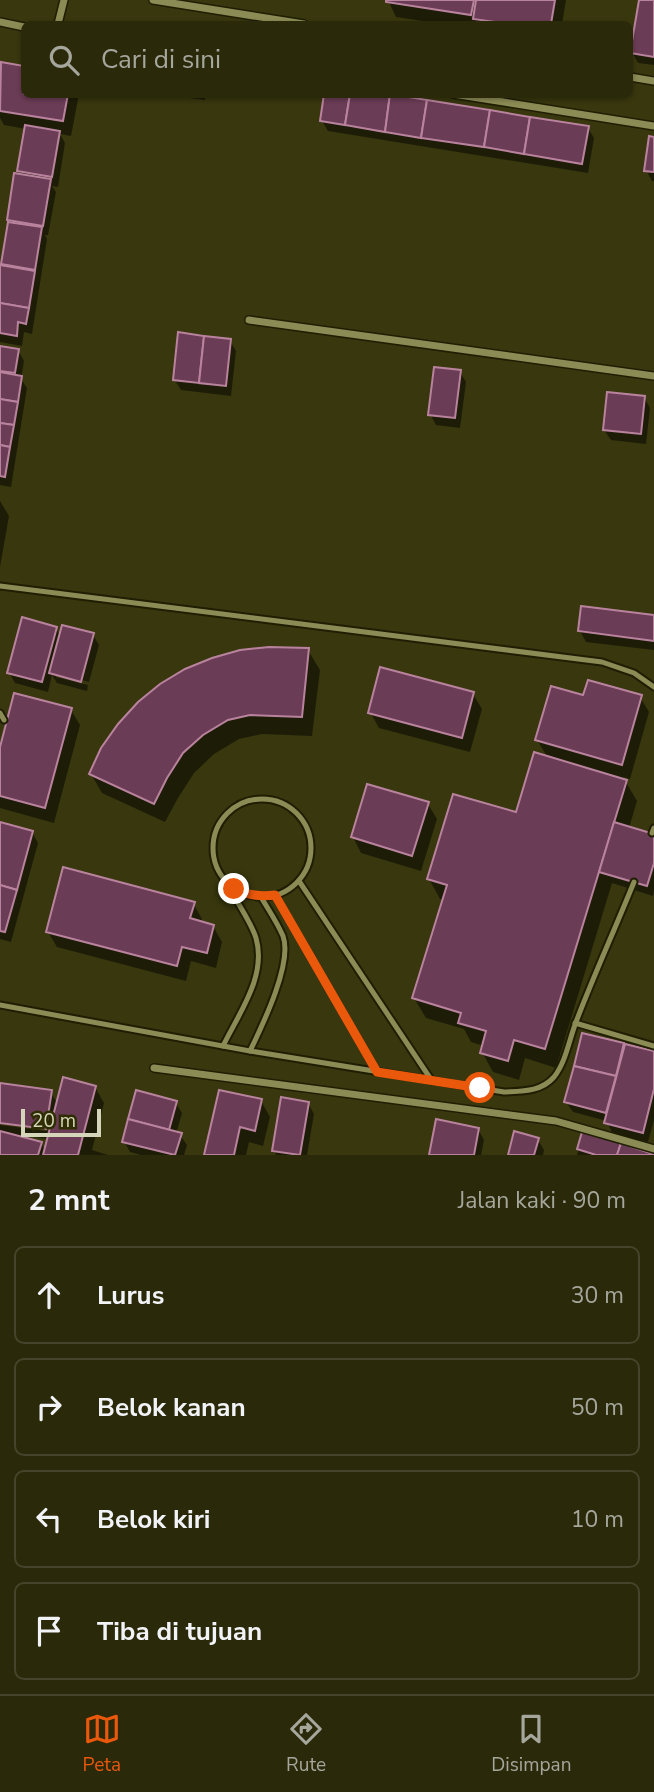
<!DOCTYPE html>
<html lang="id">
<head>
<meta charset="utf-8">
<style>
  :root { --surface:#2a290a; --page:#323113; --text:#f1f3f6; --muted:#a5a69c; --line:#46452b; --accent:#ea580c }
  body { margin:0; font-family:"Nunito Sans",sans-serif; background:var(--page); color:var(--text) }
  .scale { position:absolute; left:21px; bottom:18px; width:80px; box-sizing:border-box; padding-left:7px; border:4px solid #d4d5b9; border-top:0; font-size:19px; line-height:24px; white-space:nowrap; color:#d4d5b9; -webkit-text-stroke:5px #2e2d03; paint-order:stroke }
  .stop { position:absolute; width:21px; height:21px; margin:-16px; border:5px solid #ea580c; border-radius:50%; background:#fff }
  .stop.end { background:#ea580c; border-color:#fff; box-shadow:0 2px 7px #0008 }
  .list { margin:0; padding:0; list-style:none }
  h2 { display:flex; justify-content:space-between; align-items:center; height:91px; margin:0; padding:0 28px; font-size:30px }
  h2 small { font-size:23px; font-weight:400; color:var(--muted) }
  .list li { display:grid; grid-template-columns:46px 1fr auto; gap:21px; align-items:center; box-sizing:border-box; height:98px; margin:0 14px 14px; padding:0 14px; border:2px solid var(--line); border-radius:10px }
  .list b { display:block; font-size:26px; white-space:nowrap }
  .list em { font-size:23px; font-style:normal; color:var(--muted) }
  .icon { flex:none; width:38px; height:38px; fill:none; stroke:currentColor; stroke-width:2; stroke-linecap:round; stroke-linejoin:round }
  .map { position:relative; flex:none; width:654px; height:1155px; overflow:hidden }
  .search { position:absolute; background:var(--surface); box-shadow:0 2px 5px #0004; left:21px; right:21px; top:21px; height:77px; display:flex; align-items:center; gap:18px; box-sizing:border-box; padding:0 24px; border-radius:10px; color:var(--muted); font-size:26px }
  .sheet { height:539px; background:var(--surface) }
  nav { display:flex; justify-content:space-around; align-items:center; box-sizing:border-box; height:98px; border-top:2px solid var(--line); background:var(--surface); font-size:19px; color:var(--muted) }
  nav a { display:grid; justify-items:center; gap:4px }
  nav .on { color:var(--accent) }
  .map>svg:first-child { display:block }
  .shadow { fill:#0007; fill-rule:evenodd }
  .building { fill:#6b3c55; stroke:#b9839e; stroke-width:2 }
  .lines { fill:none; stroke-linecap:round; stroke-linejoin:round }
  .lane-casing { stroke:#1f1e03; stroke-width:9 }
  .street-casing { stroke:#1f1e03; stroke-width:10 }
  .lane { stroke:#8b8b55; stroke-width:5 }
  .street { stroke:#8b8b55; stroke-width:7 }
  .route { stroke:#ea580c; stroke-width:9 }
</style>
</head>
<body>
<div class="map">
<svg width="654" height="1155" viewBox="0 0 654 1155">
  <rect width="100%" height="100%" fill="#38370e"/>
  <g class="shadow">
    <path d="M 388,0 L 566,0 L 562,24 L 443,24 L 396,17 Z"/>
    <path d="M 641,0 L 654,1 L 654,65 L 638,63 L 632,52 Z"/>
    <path d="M 0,61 L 2,64 L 24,68 L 24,94 L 79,94 L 71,136 L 60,134 L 65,143 L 58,187 L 52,186 L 56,192 L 48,235 L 45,235 L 47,239 L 32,334 L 24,332 L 22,346 L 0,342 L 0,267 L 2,268 L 10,222 L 9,219 L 22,176 L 19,171 L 26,129 L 4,125 L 0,118 Z"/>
    <path d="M 159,94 L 205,94 L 205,100 Z"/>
    <path d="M 322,121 L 588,128 L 594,138 L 588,173 L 328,131 Z"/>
    <path d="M 654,139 L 654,181 L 652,181 L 646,170 Z"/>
    <path d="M 230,341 L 236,351 L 231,396 L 181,390 L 174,379 Z"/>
    <path d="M 0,347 L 18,350 L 24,361 L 21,379 L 27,388 L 11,487 L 0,485 Z"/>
    <path d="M 460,372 L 466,382 L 460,428 L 436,425 L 430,414 Z"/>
    <path d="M 644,397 L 650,408 L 646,444 L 611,440 L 604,430 Z"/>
    <path d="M 0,501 L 9,516 L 0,567 Z"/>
    <path d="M 654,617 L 654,650 L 586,642 L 580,631 Z"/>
    <path d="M 56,628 L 60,636 L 93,635 L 99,645 L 89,682 L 56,673 L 56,677 L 88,685 L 87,691 L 57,683 L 52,675 L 48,692 L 15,683 L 9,672 Z"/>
    <path d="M 308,650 L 320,670 L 312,736 L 262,734 L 239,739 L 214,754 L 194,773 L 178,798 L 165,822 L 102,793 L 91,774 Z"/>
    <path d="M 473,694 L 482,709 L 470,752 L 379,728 L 370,712 Z"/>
    <path d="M 585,697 L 640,697 L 649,712 L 630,779 L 623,777 L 637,801 L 629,828 L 654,836 L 654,891 L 653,896 L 612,883 L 556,1068 L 525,1058 L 519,1080 L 493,1072 L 482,1052 L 484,1046 L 471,1042 L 464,1029 L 426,1018 L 414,998 L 444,900 L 440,899 L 429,879 L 517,815 L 548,758 L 537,740 Z"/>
    <path d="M 71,710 L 80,725 L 54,823 L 0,808 L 0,754 Z"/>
    <path d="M 428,804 L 437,819 L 421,871 L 361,853 L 353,837 Z"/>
    <path d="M 0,824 L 32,832 L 38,843 L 11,942 L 0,939 Z"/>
    <path d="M 193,903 L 202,919 L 201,923 L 213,926 L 222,942 L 216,968 L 191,961 L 186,981 L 57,947 L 48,932 Z"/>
    <path d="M 584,1035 L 654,1053 L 654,1120 L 648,1142 L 612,1133 L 607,1121 L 573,1112 L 566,1102 Z"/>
    <path d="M 0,1085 L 50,1092 L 58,1104 L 95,1087 L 104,1103 L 92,1150 L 108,1155 L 0,1155 L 0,1125 L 55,1132 L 55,1128 L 0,1122 ZM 18,1135 L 49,1139 L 46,1152 L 41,1143 L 18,1137 Z"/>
    <path d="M 261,1101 L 270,1117 L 263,1146 L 249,1142 L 246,1155 L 206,1155 Z"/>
    <path d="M 176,1103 L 182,1113 L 176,1134 L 180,1135 L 187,1145 L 184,1155 L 141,1155 L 130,1152 L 124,1141 Z"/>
    <path d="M 308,1103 L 314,1114 L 307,1155 L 276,1155 L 274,1150 Z"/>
    <path d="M 478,1129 L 484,1140 L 481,1155 L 430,1155 Z"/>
    <path d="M 584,1134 L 651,1155 L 577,1155 Z"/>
    <path d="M 538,1140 L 544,1150 L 543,1155 L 509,1155 Z"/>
  </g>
  <g class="building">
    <path d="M 386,0 L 474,0 L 471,15 L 386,2 Z"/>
    <path d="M 476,0 L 555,0 L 551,24 L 510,24 L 473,19 Z"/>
    <path d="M 639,0 L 654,0 L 654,57 L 630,53 Z"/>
    <path d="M 1,62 L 24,66 L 24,94 L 68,94 L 63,121 L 0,111 Z"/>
    <path d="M 324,94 L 350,94 L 345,125 L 320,121 Z"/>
    <path d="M 350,94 L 390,94 L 385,132 L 345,125 Z"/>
    <path d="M 390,94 L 427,100 L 421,138 L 385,132 Z"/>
    <path d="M 427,100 L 490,110 L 484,147 L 421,138 Z"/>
    <path d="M 490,110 L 530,117 L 524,154 L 484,147 Z"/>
    <path d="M 530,117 L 589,126 L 582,164 L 524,154 Z"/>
    <path d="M 25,125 L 60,131 L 52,177 L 17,171 Z"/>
    <path d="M 649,136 L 654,137 L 654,172 L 644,171 Z"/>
    <path d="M 14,173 L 51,179 L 43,226 L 7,220 Z"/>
    <path d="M 8,222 L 42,227 L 35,270 L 1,264 Z"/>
    <path d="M 0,265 L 35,271 L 29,308 L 0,303 Z"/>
    <path d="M 0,303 L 29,308 L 26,324 L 18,322 L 17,336 L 0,333 Z"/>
    <path d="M 178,332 L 204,336 L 199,383 L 173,380 Z"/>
    <path d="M 204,336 L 231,339 L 226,386 L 199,383 Z"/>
    <path d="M 0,346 L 19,349 L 15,373 L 0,371 Z"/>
    <path d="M 434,367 L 461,370 L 455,418 L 428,415 Z"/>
    <path d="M 0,372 L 22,376 L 18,402 L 0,399 Z"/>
    <path d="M 607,392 L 645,396 L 641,434 L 603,430 Z"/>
    <path d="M 0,399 L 18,402 L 14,425 L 0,423 Z"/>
    <path d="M 0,423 L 14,425 L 10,447 L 0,445 Z"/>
    <path d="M 0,445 L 10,447 L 5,477 L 0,476 Z"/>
    <path d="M 581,606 L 654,615 L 654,641 L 578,631 Z"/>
    <path d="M 22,617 L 57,627 L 42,682 L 7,673 Z"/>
    <path d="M 62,625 L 94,633 L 81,682 L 49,673 Z"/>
    <path d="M 269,647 L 309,648 L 302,717 L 250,715 L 228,720 L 203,735 L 183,753 L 167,778 L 154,804 L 89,774 L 101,748 L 118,724 L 138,702 L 160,684 L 185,669 L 212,658 L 240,650 Z"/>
    <path d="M 380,667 L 474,692 L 462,738 L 368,713 Z"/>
    <path d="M 588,680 L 642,695 L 622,765 L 535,740 L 551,686 L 583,695 Z"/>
    <path d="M 14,693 L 72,708 L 45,808 L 0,796 L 0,747 Z"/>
    <path d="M 534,752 L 627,780 L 545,1049 L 514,1040 L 508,1061 L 480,1053 L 486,1031 L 458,1023 L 461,1013 L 412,998 L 447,885 L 427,879 L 453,794 L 516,812 Z"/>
    <path d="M 367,784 L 429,802 L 412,856 L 351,837 Z"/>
    <path d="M 0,822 L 33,831 L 17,890 L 0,885 Z"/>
    <path d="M 614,822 L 654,834 L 654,863 L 647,886 L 599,872 Z"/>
    <path d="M 63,867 L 195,902 L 190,918 L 214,925 L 207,953 L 182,947 L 177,966 L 46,932 Z"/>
    <path d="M 0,885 L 17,890 L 5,932 L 0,931 Z"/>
    <path d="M 582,1033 L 624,1043 L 616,1076 L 574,1066 Z"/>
    <path d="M 625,1044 L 654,1051 L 654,1089 L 643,1133 L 604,1123 Z"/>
    <path d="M 574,1066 L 616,1076 L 606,1113 L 564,1102 Z"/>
    <path d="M 63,1077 L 96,1086 L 78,1155 L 43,1155 Z"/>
    <path d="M 0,1083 L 52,1090 L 46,1129 L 0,1123 Z"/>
    <path d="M 136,1090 L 177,1101 L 169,1130 L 128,1119 Z"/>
    <path d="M 219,1090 L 262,1099 L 255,1131 L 240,1127 L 234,1155 L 204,1155 Z"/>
    <path d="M 281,1097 L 309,1102 L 300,1155 L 272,1151 Z"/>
    <path d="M 128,1119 L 182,1133 L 175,1155 L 122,1142 Z"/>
    <path d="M 436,1119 L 479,1128 L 474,1155 L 429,1155 Z"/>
    <path d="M 0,1131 L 42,1142 L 38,1155 L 0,1155 Z"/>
    <path d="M 514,1131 L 539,1138 L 534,1155 L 508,1155 Z"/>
    <path d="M 582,1132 L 621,1143 L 617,1155 L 596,1155 L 577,1149 Z"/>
    <path d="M 621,1143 L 653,1154 L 653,1155 L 617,1155 Z"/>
  </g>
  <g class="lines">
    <g class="lane-casing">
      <g id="lane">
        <path d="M 0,586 L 602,662 L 634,673 L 654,687"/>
        <path d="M 0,713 L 4,720"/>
        <circle cx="262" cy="848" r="49"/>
        <path d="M 652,833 L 654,828"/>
        <path d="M 299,881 L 432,1081"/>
        <path d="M 275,895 L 377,1072"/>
        <path d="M 0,1005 L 250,1051 L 504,1092 C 522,1091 541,1092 554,1077 C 566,1062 569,1040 576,1022 C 594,975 615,929 634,882"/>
        <path d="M 575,1023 L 654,1046"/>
        <path d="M 223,1046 C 239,1013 267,976 256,938 C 251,922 236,900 227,885"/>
        <path d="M 250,1051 C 262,1026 293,963 283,936 C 277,922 268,909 261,897"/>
      </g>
    </g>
    <g class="street-casing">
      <g id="street">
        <path d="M 153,0 L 304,24"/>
        <path d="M 0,22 L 24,27"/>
        <path d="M 58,24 L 64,0"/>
        <path d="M 630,77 L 654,81"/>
        <path d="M 453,94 L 654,126"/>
        <path d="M 249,320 L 654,376"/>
        <path d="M 154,1068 L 556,1121 L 654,1149"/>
      </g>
    </g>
    <use href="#lane" class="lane"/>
    <use href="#street" class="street"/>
  </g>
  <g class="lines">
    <path class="route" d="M 234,889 C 249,895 260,897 275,895 L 377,1072 L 480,1088"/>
  </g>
</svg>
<div class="scale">20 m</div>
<div class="stop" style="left:480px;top:1088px"></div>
<div class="stop end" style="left:234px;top:889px"></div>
<div class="search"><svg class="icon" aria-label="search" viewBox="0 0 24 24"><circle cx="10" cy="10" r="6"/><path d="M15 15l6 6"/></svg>Cari di sini</div>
</div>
<section class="sheet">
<h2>2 mnt<small>Jalan kaki · 90 m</small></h2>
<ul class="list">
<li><svg class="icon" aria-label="ahead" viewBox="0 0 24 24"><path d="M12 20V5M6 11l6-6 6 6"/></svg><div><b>Lurus</b></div><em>30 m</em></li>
<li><svg class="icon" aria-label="right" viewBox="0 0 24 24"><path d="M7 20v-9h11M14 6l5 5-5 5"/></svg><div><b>Belok kanan</b></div><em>50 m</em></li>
<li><svg class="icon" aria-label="left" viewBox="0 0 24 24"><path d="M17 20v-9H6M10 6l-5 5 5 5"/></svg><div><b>Belok kiri</b></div><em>10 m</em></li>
<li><svg class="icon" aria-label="arrive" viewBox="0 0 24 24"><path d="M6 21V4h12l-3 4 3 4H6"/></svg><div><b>Tiba di tujuan</b></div></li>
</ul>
</section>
<nav>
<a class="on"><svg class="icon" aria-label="map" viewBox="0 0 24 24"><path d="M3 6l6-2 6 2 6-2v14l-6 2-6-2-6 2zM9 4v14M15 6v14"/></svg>Peta</a>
<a><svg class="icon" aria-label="directions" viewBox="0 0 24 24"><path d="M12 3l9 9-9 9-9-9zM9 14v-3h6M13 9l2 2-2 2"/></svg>Rute</a>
<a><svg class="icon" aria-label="saved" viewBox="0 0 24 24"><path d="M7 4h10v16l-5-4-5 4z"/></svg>Disimpan</a>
</nav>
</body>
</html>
